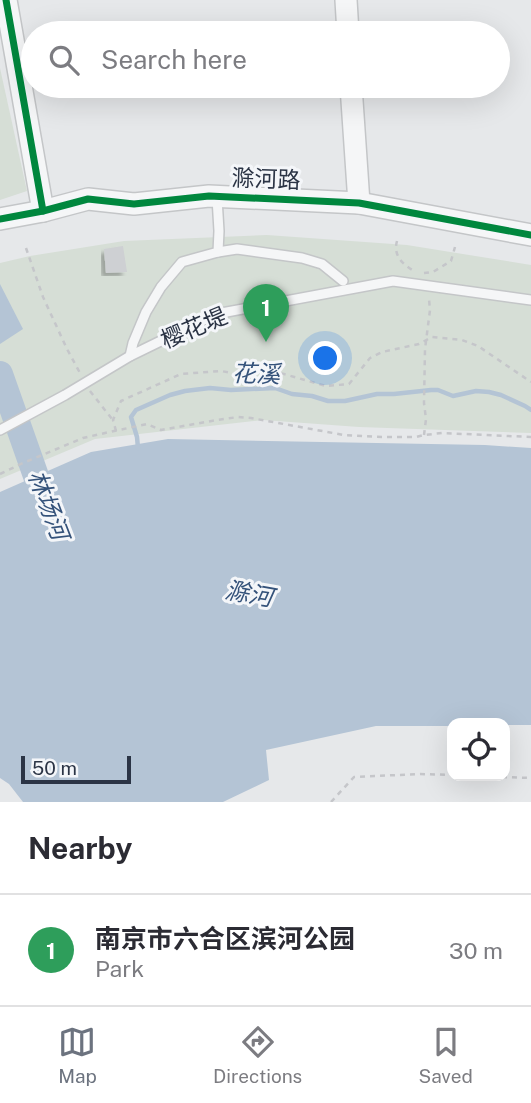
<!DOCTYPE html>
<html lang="en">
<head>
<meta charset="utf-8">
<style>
  :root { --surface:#fff; --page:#f2f2f3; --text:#2b2b33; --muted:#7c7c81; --line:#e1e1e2; --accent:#6c737f }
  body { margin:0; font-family:"Public Sans","Noto Sans SC",sans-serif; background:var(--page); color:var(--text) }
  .controls { position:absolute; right:21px; bottom:21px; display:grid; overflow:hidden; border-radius:14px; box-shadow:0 7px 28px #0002 }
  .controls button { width:63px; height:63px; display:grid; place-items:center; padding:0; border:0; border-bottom:2px solid var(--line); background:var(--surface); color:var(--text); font:35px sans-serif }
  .scale { position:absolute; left:21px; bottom:18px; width:110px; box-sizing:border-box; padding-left:7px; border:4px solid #2b3445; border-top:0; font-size:19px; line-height:24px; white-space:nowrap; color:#2b3445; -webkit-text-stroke:5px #f4f6f9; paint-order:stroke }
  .you { position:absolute; left:326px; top:359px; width:24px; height:24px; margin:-18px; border:5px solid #fff; border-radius:50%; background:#1a73e8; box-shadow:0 0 0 10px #1a73e833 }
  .badge { display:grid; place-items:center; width:46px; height:46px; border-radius:50%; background:var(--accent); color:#fff; font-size:23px; font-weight:700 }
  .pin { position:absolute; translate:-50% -58px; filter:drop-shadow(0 2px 4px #0008) }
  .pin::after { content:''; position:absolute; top:37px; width:24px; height:21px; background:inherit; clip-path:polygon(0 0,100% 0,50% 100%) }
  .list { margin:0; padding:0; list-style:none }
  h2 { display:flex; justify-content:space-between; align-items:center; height:91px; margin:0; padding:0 28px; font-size:30px }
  h2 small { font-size:23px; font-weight:400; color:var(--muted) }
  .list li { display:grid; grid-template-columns:46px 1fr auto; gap:21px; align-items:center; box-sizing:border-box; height:112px; padding:0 28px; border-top:2px solid var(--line) }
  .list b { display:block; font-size:26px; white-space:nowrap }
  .list p { margin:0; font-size:23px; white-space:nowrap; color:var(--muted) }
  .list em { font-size:23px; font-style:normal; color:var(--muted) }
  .icon { flex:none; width:38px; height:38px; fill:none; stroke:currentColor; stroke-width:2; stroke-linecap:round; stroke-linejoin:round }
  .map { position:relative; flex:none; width:531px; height:802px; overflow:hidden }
  .search { position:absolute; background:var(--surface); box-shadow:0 7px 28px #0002; left:21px; right:21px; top:21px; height:77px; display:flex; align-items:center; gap:18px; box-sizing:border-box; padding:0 24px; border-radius:38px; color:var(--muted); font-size:26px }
  .sheet { height:203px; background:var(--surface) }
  nav { display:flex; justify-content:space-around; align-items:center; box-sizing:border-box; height:98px; border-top:2px solid var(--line); background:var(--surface); font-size:19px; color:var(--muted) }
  nav a { display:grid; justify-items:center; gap:4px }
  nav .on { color:var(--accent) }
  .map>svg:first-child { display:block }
  .green { fill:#d6ded6 }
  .water { fill:#b4c4d5 }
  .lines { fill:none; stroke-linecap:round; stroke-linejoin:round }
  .stream { stroke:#b4c4d5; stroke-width:4.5 }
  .river { stroke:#b4c4d5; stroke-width:26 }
  .building { fill:#ced0d3; filter:url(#shadow) }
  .service-casing { stroke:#c4c6c8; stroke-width:12 }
  .tertiary-casing { stroke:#c4c6c8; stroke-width:24 }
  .path { stroke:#c5c6ca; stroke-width:2.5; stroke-dasharray:5 5; stroke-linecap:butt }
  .service { stroke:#f5f6f7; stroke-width:9 }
  .tertiary { stroke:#f5f6f7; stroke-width:21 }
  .cycleway-casing { stroke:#f4f6f9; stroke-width:11 }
  .cycleway { stroke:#00873e; stroke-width:7 }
  .labels { text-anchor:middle; stroke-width:6; stroke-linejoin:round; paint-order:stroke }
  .street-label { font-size:23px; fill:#2b3445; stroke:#f4f6f9 }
  .water-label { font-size:24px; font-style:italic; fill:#34527a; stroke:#f4f6f9 }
</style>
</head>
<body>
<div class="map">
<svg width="531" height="802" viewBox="0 0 531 802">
  <defs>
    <filter id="shadow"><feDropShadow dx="-4.5" dy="4.5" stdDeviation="2" flood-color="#0004"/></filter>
  </defs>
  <rect width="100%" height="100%" fill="#e6e8ea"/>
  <g class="green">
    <path d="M 0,68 L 27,191 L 0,200 Z"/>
    <path d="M 267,235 L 407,245 L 531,265 L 531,433 L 359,427 L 263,420 L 95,439 L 0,479 L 0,263 L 30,256 L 124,241 Z"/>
  </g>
  <g class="water">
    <path d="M 0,284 L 23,329 L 0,344 Z"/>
    <path d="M 168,439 L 485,445 L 531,448 L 531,725 L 505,725 L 505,723 L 452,723 L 452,726 L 376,726 L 266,750 L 269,780 L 223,802 L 23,802 L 9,784 L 0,778 L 0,492 L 91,452 Z"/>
  </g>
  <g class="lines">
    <path class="stream" d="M 138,448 L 137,437 L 131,417 L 136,410 L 170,395 L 185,391 L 210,388 L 231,390 L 275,388 L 292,394 L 312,396 L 328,401 L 345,401 L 377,394 L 394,394 L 431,390 L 438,390 L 453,396 L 476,391 L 489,392 L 501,395 L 525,406 L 531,410"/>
    <path class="river" d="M 0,374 L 48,510"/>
  </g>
  <path class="building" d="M 123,246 L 127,272 L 106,273 L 104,249 Z"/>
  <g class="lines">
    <g class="service-casing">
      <g id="service">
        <path d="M 218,252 L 237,249 L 302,258 L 322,264 L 343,281"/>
        <path d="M 130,356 L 133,343 L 146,312 L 161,287 L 182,262 L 218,252 L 219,231 L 217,198"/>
        <path d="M 0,430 L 65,395 L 130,356 L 216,314 L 393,281 L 531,300"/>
      </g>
    </g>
    <g class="tertiary-casing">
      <g id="tertiary">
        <path d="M 6,0 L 43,211"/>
        <path d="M 346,0 L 348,33"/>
        <path d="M 351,86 L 359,203"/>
        <path d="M 0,219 L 43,211 L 88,199 L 134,204 L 209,196 L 359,203 L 531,235"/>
      </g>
    </g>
    <g class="path">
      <path d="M 397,241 C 393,255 402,264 414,271"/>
      <path d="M 26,248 L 43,297 L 67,349 L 80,373"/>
      <path d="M 424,273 L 433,272 L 451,261 L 455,247"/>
      <path d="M 90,391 L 112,419"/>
      <path d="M 116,431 L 113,420 L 121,401 L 181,374 L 221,371 L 242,375 L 254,369 L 270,370 L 326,386 L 349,384 L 370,358 L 382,352 L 419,344 L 432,337 L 462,340 L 478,346 L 531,382"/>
      <path d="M 424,435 L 426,419 L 424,403 L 425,349 L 430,310 L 429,299"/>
      <path d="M 0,474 L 23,463 L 83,438 L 105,433 L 147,424 L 161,430 L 217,420 L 238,417 L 251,418 L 344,435 L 382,437 L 416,437 L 424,435 L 442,433 L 531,437"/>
      <path d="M 472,776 L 531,778"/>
      <path d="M 331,802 L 354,777 L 420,774 L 452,775"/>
    </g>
    <use href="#service" class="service"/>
    <use href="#tertiary" class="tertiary"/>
    <g class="cycleway-casing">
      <g id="cycleway">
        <path d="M 6,0 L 43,211"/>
        <path d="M 0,219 L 43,211 L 88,199 L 134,204 L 209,196 L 359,203 L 531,235"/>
      </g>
    </g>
    <use href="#cycleway" class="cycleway"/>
  </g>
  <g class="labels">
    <g class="street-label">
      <text transform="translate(266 179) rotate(2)" y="8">滁河路</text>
      <text transform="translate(194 328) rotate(-23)" y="8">樱花堤</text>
    </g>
    <g class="water-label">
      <text transform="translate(256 374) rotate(2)" y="8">花溪</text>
      <text transform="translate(48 505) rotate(69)" y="8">林场河</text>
      <text transform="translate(249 594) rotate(10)" y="8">滁河</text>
    </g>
  </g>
</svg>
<div class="controls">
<button><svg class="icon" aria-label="locate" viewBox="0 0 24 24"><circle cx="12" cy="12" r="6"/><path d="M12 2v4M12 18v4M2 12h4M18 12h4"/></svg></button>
</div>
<div class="scale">50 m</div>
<div class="you"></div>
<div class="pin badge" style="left:266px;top:342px;background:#2e9e5b">1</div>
<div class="search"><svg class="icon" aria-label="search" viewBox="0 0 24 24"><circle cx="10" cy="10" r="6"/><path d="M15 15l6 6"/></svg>Search here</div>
</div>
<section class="sheet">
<h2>Nearby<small></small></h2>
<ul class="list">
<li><span class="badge" style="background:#2e9e5b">1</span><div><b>南京市六合区滨河公园</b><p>Park</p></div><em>30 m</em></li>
</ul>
</section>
<nav>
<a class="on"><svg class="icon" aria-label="map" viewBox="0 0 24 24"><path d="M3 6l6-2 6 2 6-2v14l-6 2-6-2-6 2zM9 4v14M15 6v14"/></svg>Map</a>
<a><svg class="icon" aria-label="directions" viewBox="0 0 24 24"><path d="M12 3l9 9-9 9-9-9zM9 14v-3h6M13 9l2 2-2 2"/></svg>Directions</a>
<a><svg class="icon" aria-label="saved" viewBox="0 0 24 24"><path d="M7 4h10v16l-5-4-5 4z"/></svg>Saved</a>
</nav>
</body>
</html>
